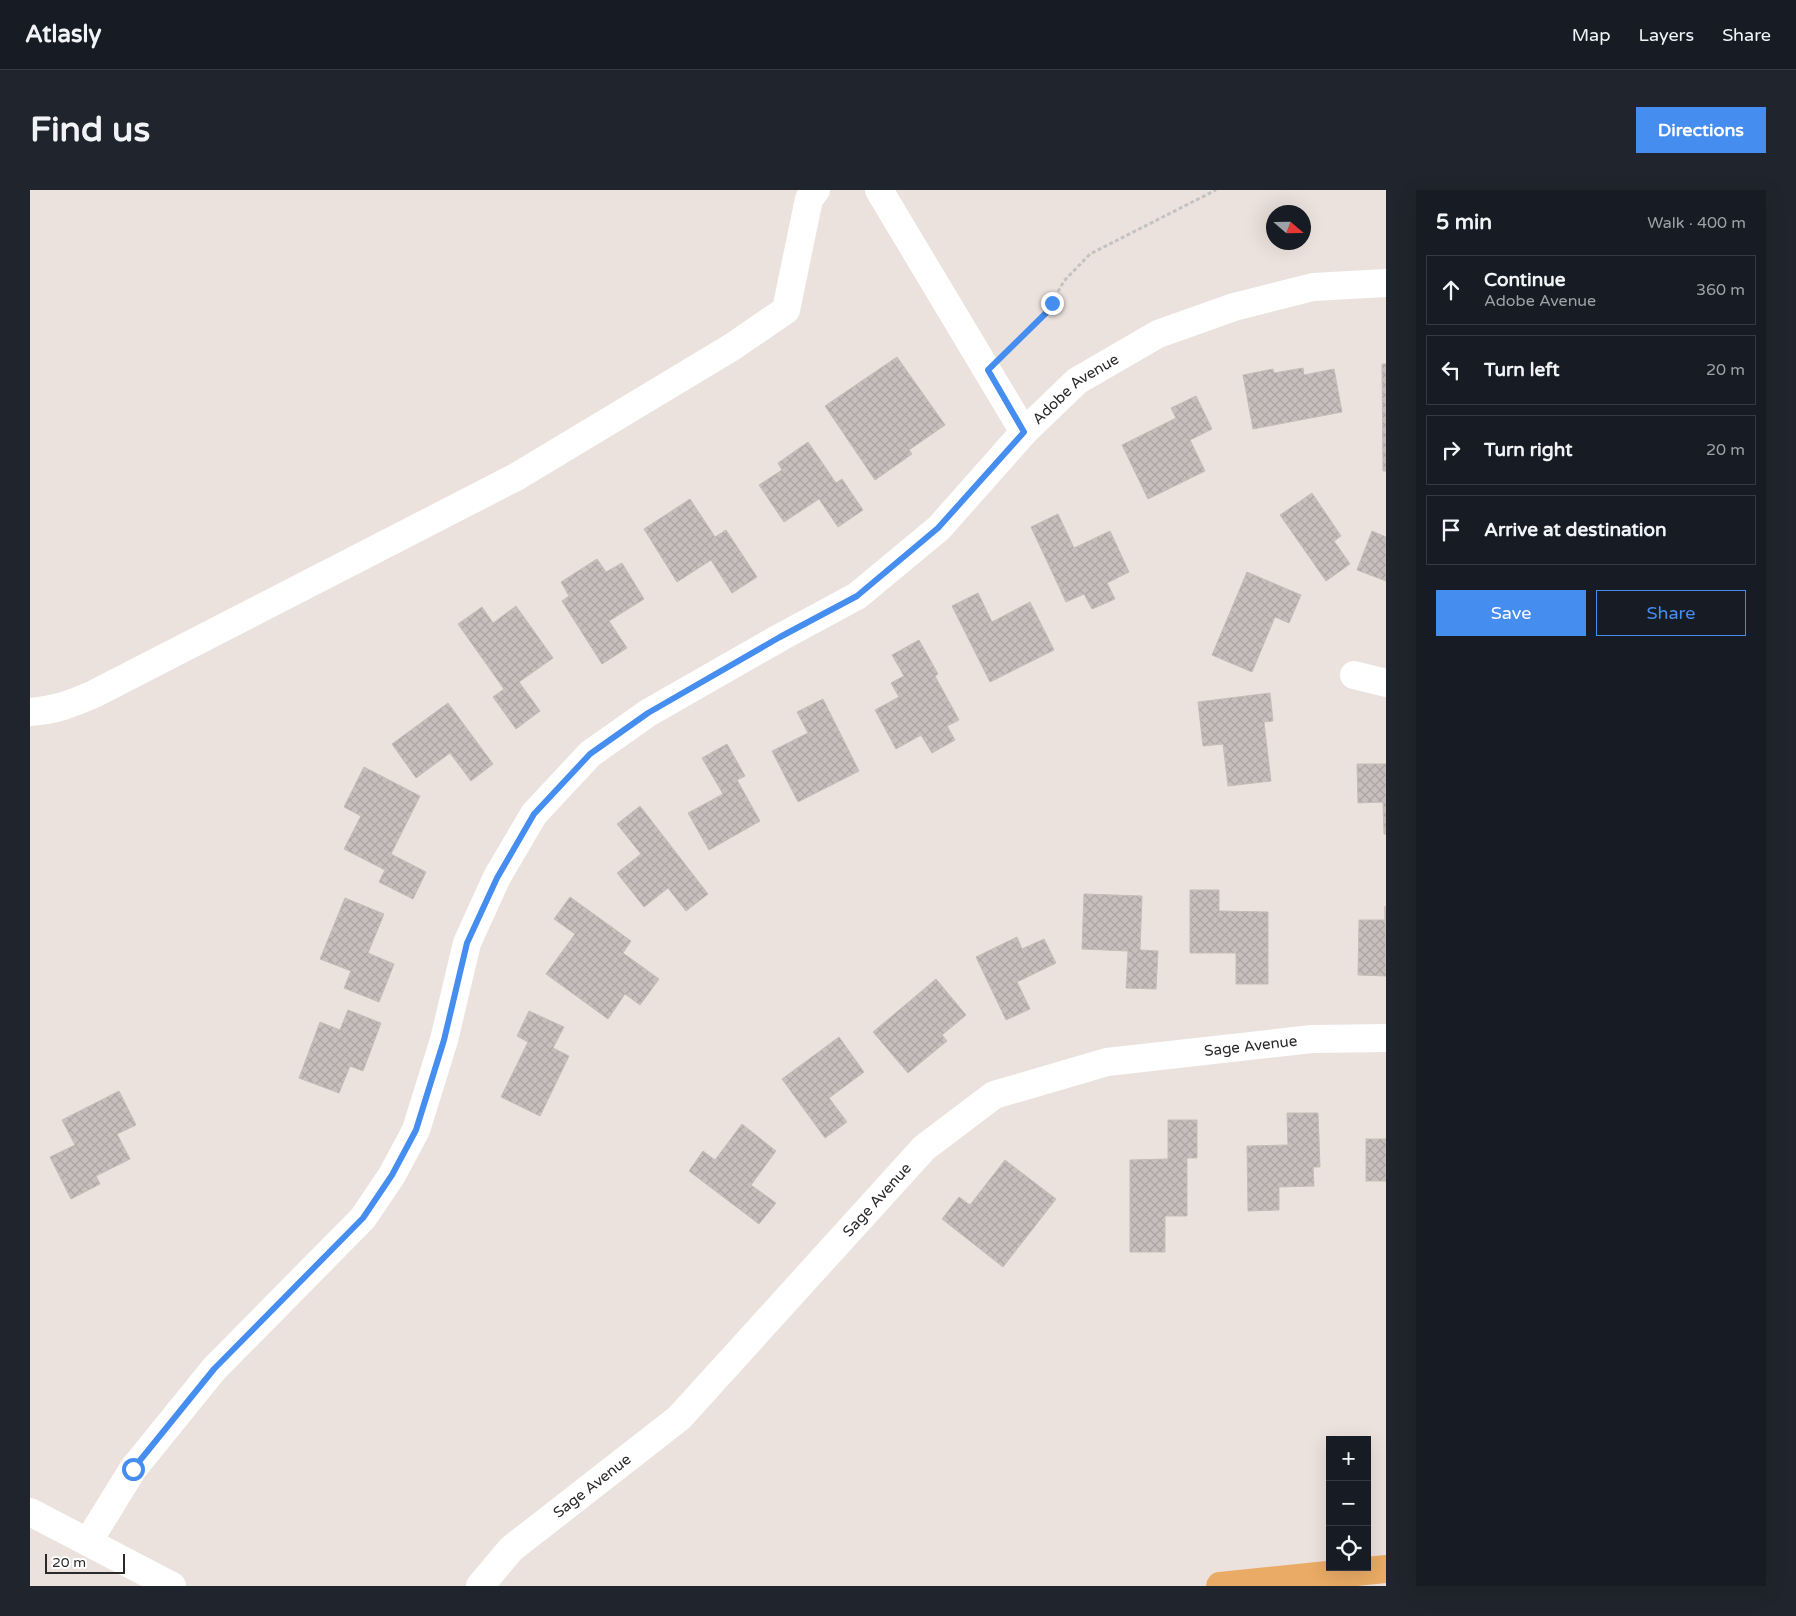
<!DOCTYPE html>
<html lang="en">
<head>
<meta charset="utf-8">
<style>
  :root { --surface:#171b24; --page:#20242c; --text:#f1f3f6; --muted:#9ea1a6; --line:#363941; --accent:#468df0 }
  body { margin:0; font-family:"Varela Round",sans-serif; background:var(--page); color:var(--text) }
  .controls { position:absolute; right:15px; bottom:15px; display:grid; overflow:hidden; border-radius:0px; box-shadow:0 5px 20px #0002 }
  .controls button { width:45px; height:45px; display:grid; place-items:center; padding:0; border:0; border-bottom:1px solid var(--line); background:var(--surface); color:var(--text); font:25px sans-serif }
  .compass { position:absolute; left:1236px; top:15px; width:45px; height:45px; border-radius:50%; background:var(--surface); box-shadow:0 5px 20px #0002; rotate:110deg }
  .scale { position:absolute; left:15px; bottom:12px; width:80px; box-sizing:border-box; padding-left:5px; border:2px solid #2a2a2a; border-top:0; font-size:14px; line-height:18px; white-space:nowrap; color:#2a2a2a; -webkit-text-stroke:4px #fff; paint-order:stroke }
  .stop { position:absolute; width:15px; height:15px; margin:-11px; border:4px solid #468df0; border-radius:50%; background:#fff }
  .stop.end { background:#468df0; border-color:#fff; box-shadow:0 1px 5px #0008 }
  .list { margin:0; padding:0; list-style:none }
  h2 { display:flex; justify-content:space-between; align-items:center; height:65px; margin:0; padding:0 20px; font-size:21px }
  h2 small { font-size:16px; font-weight:400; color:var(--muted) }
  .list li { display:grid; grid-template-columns:32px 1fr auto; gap:15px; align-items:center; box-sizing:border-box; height:70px; margin:0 10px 10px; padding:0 10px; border:1px solid var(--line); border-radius:0px }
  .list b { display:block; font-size:19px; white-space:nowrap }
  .list p { margin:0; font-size:16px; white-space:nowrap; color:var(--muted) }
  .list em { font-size:16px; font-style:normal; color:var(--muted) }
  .actions { display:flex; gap:10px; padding:15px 20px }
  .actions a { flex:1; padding:11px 0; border:1px solid var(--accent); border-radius:0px; text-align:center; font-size:18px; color:var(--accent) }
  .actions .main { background:var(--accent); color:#fff }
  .icon { flex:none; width:28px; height:28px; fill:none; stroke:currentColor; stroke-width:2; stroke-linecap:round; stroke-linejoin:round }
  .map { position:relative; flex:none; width:1356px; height:1396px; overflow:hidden; border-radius:0px }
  header { display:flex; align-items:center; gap:30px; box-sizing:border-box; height:70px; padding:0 25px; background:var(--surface); border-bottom:1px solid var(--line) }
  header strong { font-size:24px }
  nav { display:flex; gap:28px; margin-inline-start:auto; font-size:18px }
  .intro { display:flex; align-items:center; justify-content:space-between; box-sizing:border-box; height:120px; padding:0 30px }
  h1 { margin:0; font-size:35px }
  .button { padding:12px 22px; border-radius:0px; background:var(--accent); color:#fff; font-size:18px; font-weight:700 }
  main { display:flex; gap:30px; padding:0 30px }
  aside { flex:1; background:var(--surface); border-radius:0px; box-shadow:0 5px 20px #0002 }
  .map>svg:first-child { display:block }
  .building { fill:url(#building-cross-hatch); stroke:#c7bdb7 }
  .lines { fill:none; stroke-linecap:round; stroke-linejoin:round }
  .path { stroke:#c3c3c3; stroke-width:3; stroke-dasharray:4 2.5; stroke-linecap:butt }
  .minor { stroke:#fff; stroke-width:28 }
  .major { stroke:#e9ab65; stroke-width:28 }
  .route { stroke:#468df0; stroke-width:6 }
  .labels { text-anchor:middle; stroke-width:4.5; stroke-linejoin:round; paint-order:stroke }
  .street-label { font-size:15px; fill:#2a2a2a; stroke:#fff }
</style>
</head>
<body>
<header>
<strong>Atlasly</strong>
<nav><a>Map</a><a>Layers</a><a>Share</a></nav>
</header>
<div class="intro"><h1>Find us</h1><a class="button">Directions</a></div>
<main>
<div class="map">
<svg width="1356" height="1396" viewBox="0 0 1356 1396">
  <defs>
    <pattern id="building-cross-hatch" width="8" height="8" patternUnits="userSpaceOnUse" patternTransform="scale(1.25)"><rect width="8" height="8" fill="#c7bfbd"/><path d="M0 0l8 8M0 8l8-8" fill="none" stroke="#aba4a3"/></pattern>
  </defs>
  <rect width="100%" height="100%" fill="#ece2dd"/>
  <g class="building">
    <path d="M 867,167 L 915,235 L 879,260 L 882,264 L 845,290 L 795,216 Z"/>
    <path d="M 1352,174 L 1356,174 L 1356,281 L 1353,281 Z"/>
    <path d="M 1273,178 L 1274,185 L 1304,179 L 1312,222 L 1223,239 L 1213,185 L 1243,179 L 1244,183 Z"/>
    <path d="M 1166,206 L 1182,239 L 1160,250 L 1175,281 L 1118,309 L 1092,255 L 1146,228 L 1141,218 Z"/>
    <path d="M 778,252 L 806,293 L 812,289 L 833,320 L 808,337 L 789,309 L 754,332 L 729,295 L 752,280 L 748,273 Z"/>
    <path d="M 1282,303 L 1311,346 L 1304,351 L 1320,374 L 1296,391 L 1250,325 Z"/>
    <path d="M 660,309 L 685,347 L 696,340 L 727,387 L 702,403 L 681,370 L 647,392 L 614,339 Z"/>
    <path d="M 1028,324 L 1044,358 L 1080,341 L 1099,382 L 1077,393 L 1085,409 L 1062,419 L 1054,404 L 1036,412 L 1001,337 Z"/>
    <path d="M 1342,341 L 1356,347 L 1356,391 L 1327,380 Z"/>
    <path d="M 567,369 L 576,382 L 592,373 L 614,409 L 579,431 L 597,458 L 572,474 L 532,411 L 539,406 L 531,392 Z"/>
    <path d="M 1217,382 L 1271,405 L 1259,433 L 1245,427 L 1222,482 L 1182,465 Z"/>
    <path d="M 948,403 L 962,432 L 1000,412 L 1024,460 L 960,492 L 922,416 Z"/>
    <path d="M 486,416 L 523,468 L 489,492 L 510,521 L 486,539 L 463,507 L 474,499 L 428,434 L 452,417 L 463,433 Z"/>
    <path d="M 889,450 L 908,484 L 905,486 L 929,530 L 917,536 L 925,550 L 902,563 L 891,545 L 866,559 L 845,520 L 869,507 L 861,493 L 874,486 L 862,465 Z"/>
    <path d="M 1240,503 L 1243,531 L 1234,532 L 1241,591 L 1198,596 L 1193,554 L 1173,556 L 1168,512 Z"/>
    <path d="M 793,509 L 829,581 L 768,612 L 742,561 L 778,543 L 767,522 Z"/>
    <path d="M 418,513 L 463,574 L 441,591 L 420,563 L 386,588 L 362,554 Z"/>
    <path d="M 697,554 L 715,586 L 707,590 L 730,631 L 679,660 L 658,623 L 693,604 L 672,568 Z"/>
    <path d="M 1327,574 L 1356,574 L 1356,644 L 1354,644 L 1353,612 L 1328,613 Z"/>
    <path d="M 334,577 L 390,606 L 361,664 L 396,682 L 383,709 L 349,692 L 355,680 L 314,659 L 331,626 L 314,617 Z"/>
    <path d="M 610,616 L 678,704 L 656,721 L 638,698 L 614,717 L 587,683 L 611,664 L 587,634 Z"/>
    <path d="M 1160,700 L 1189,700 L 1189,721 L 1238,722 L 1238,794 L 1206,794 L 1206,763 L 1160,763 Z"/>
    <path d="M 1054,704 L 1112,706 L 1110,760 L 1128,761 L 1126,799 L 1096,798 L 1098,761 L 1052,759 Z"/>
    <path d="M 540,707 L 601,751 L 593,763 L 629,789 L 610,815 L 595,804 L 578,829 L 516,784 L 545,744 L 524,729 Z"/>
    <path d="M 315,708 L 354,724 L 338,763 L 364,774 L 349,812 L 314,798 L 321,781 L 290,769 Z"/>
    <path d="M 1355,716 L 1356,786 L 1328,785 L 1329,730 L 1355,730 Z"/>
    <path d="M 987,747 L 992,759 L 1014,749 L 1026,773 L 987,792 L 1000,819 L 976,830 L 946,767 Z"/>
    <path d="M 906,789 L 936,825 L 912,845 L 917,851 L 878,883 L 843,842 Z"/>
    <path d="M 318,820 L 351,833 L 333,881 L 320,876 L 309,903 L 269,888 L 290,832 L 310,840 Z"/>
    <path d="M 499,821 L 534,837 L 523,858 L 539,866 L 510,926 L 471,907 L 498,852 L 487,846 Z"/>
    <path d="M 809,847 L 834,882 L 799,908 L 817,932 L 795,948 L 752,889 Z"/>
    <path d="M 89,901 L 106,935 L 87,944 L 100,969 L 66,986 L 70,994 L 41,1009 L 20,967 L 45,955 L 32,930 Z"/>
    <path d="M 1257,923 L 1288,923 L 1290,977 L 1283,977 L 1284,996 L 1249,997 L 1249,1020 L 1218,1021 L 1217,956 L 1258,955 Z"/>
    <path d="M 1138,930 L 1167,930 L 1167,968 L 1157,968 L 1157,1026 L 1135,1026 L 1135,1062 L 1100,1062 L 1100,970 L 1138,969 Z"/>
    <path d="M 712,934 L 746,961 L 721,995 L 746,1013 L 729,1034 L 659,981 L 673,961 L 685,970 Z"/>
    <rect x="1336" y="949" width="20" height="42"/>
    <path d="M 975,970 L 1026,1009 L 973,1077 L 912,1029 L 929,1007 L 940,1015 Z"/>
  </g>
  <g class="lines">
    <path class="path" d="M 978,161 L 1016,123 L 1034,91 L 1060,64 L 1186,0"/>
    <g class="minor">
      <path d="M 849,0 L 994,242"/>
      <path d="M 1324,485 L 1356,493"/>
      <path d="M 0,522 C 26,520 41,514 64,504 L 486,287 L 702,157 L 756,120 L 779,9 L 786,0"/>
      <path d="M 0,1322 L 142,1396"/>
      <path id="s1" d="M 58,1352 L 103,1279 L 184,1179 L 333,1028 L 362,985 L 386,940 L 414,850 L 437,753 L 467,687 L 504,624 L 560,564 L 618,523 L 751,447 L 827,406 L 909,338 L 994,242 L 1047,191 L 1128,144 L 1204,117 L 1283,97 L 1356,93"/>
      <path id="s2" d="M 450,1396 L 481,1359 L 649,1228 L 894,958 L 964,905 L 1077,872 L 1282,849 L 1356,848"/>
    </g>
    <path class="major" d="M 1190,1396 L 1356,1379"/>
  </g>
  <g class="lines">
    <path class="route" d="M 103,1279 L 184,1179 L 333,1028 L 362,985 L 386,940 L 414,850 L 437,753 L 467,688 L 504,624 L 560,564 L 618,523 L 750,447 L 827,406 L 908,338 L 994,242 L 958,180 L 1016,123 L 1022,113"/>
  </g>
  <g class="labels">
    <g class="street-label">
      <text dy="5" stroke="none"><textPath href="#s1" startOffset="1564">Adobe Avenue</textPath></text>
      <text dy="5" stroke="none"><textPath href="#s2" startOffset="976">Sage Avenue</textPath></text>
      <text dy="5" stroke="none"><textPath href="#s2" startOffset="556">Sage Avenue</textPath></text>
      <text dy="5" stroke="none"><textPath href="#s2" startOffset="151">Sage Avenue</textPath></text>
    </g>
  </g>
</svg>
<div class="controls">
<button>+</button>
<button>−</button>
<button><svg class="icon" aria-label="locate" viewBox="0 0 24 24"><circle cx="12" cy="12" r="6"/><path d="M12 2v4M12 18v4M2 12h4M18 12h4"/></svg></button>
</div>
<svg class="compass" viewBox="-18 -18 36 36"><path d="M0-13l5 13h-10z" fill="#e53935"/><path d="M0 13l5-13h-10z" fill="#9ea1a6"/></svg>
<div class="scale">20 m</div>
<div class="stop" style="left:103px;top:1279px"></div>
<div class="stop end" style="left:1022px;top:113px"></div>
</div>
<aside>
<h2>5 min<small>Walk · 400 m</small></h2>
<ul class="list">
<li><svg class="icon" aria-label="ahead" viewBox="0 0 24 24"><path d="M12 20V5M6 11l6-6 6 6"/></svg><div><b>Continue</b><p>Adobe Avenue</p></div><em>360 m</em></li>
<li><svg class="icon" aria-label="left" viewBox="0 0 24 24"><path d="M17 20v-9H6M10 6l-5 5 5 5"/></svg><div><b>Turn left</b></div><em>20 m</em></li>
<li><svg class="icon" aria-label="right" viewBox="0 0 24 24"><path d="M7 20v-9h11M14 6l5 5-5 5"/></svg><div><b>Turn right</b></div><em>20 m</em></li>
<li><svg class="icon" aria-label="arrive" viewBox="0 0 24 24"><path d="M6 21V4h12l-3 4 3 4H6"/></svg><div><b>Arrive at destination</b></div></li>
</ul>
<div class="actions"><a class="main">Save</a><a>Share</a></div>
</aside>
</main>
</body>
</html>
